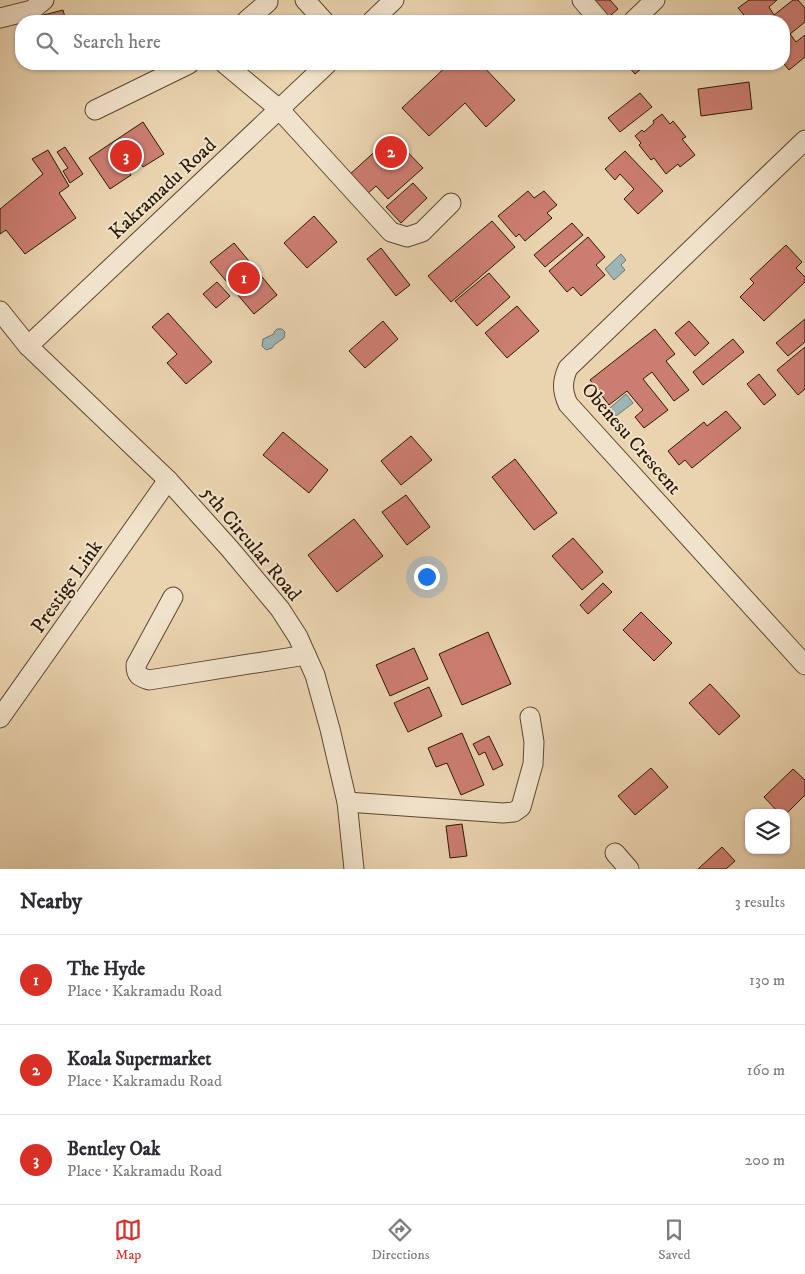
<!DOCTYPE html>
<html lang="en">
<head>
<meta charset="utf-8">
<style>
  :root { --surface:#fff; --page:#f2f2f3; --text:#2b2b33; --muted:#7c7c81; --line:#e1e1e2; --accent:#d93025 }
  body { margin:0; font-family:"IM FELL DW Pica",serif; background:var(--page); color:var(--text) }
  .controls { position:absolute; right:15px; bottom:15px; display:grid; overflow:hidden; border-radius:10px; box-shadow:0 1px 4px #0004 }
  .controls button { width:45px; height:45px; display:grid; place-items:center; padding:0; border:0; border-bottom:1px solid var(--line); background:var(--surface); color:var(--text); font:25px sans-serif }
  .you { position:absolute; left:426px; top:576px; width:18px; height:18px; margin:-12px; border:4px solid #fff; border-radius:50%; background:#1a73e8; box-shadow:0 0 0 8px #1a73e833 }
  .badge { display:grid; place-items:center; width:32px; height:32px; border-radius:50%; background:var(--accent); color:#fff; font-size:16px; font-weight:700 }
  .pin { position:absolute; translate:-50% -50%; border:2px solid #fff; box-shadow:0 1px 5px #0006 }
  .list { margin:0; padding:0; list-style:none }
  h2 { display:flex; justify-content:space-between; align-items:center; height:65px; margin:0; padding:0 20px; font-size:21px }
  h2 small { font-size:16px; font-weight:400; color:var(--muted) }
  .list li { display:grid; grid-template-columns:32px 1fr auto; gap:15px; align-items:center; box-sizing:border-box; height:90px; padding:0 20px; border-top:1px solid var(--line) }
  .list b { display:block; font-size:19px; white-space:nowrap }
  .list p { margin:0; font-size:16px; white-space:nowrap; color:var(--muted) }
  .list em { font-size:16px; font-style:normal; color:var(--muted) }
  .icon { flex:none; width:28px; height:28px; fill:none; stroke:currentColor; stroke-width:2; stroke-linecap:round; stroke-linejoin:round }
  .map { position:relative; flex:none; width:805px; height:869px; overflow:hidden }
  .search { position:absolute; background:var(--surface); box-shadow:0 1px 4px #0004; left:15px; right:15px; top:15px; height:55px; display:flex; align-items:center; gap:12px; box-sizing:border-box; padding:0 18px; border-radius:20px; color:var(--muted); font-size:19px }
  .sheet { height:335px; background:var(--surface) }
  nav { display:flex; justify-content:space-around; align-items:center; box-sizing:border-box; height:70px; border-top:1px solid var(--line); background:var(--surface); font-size:14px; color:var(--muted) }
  nav a { display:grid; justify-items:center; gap:2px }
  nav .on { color:var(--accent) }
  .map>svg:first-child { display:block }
  .water { fill:#9cb5b6; stroke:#6f776e }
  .building { fill:#cc7d71; stroke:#2b1a03 }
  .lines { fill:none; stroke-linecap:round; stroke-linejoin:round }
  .minor-casing { stroke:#5b482e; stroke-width:21 }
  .minor { stroke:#f1e2cb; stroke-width:19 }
  .labels { text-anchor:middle; stroke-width:4; stroke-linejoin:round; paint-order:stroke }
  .street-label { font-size:20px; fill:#2b1a03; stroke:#f1e2cb }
</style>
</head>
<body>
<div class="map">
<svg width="805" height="869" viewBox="0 0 805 869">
  <rect width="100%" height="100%" fill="#ead3af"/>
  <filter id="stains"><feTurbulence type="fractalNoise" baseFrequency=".004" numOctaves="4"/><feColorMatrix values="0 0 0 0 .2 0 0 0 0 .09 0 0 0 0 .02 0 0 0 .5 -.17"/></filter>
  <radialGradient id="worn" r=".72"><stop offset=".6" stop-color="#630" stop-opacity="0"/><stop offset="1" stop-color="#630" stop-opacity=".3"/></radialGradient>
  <g class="water">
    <path d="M 621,254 L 626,260 L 621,265 L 625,270 L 614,280 L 605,269 Z"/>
    <path d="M 277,329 L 282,329 L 285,332 L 284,338 L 274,345 L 272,348 L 266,350 L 262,346 L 263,339 L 274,334 L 274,332 Z"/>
    <path d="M 626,394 L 633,403 L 616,416 L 610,408 Z"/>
  </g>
  <g class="building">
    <path d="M 588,0 L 610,0 L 618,9 L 605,20 Z"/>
    <path d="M 749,0 L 777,0 L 769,7 L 774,15 L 793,0 L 798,0 L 805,8 L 805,22 L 790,34 L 796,42 L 805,35 L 805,57 L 789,70 L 784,64 L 784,21 L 749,21 L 738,8 Z"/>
    <path d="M 63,10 L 66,21 L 33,21 L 32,18 Z"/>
    <path d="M 449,64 L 481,64 L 515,100 L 486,127 L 465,103 L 429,136 L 402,108 Z"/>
    <path d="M 626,64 L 647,64 L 635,74 Z"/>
    <path d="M 749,82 L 752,109 L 701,116 L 698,89 Z"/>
    <path d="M 640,93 L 652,107 L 620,132 L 608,118 Z"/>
    <path d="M 662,114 L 670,124 L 673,121 L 686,137 L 682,139 L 695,155 L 680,167 L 678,164 L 666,174 L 654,158 L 651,160 L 639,145 L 641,143 L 635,136 L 642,130 L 644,132 L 654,123 L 653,121 Z"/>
    <path d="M 143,122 L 164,154 L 143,167 L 140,163 L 136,165 L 135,162 L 130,166 L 132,168 L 129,170 L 131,175 L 110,189 L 89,158 Z"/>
    <path d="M 392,136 L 423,168 L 388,199 L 376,186 L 366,195 L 348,176 Z"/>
    <path d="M 65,147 L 83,174 L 70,183 L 63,171 L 68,168 L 57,152 Z"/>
    <path d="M 48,150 L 69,186 L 59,193 L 76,218 L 25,254 L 6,230 L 0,234 L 0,209 L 43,174 L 32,159 Z"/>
    <path d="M 625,151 L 663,191 L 638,214 L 624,199 L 634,189 L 620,174 L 615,180 L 605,169 Z"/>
    <path d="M 413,183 L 427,198 L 401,223 L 386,207 Z"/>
    <path d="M 528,191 L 534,198 L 544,191 L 557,205 L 547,213 L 552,218 L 525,241 L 519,234 L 516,237 L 498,216 Z"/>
    <path d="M 314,216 L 337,242 L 307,268 L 284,243 Z"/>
    <path d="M 492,221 L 515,247 L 451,302 L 428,276 Z"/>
    <path d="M 572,223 L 583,235 L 545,267 L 534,255 Z"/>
    <path d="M 588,237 L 605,257 L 596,265 L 605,275 L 581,296 L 573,287 L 567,292 L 549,271 Z"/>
    <path d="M 234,243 L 277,295 L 254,314 L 210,262 Z"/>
    <path d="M 786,245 L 802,262 L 796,268 L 805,277 L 805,282 L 764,321 L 740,297 L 754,283 L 750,279 Z"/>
    <path d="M 381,248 L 410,285 L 396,296 L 367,259 Z"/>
    <path d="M 489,273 L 510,297 L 477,326 L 455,301 Z"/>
    <path d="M 217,282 L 230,296 L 216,308 L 203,294 Z"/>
    <path d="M 517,306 L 539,331 L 507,358 L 485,333 Z"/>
    <path d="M 168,313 L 212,362 L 186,384 L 167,363 L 177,354 L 152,327 Z"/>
    <path d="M 805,319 L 805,342 L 788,356 L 776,343 Z"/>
    <path d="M 383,321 L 398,339 L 365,368 L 349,351 Z"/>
    <path d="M 689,321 L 709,343 L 695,356 L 675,333 Z"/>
    <path d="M 655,329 L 675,354 L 666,361 L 689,390 L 674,401 L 652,372 L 643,379 L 668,410 L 644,428 L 635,417 L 643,410 L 627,391 L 609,405 L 590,380 Z"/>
    <path d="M 733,339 L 744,352 L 703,385 L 693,372 Z"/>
    <path d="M 805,347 L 805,389 L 798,395 L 777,370 Z"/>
    <path d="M 759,374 L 776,395 L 764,405 L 747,384 Z"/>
    <path d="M 726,411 L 741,428 L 692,468 L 685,460 L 679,465 L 668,451 L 704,422 L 707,426 Z"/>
    <path d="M 283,432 L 328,470 L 309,493 L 263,455 Z"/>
    <path d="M 411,436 L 432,460 L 401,485 L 381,461 Z"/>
    <path d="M 515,459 L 557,513 L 534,530 L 492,477 Z"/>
    <path d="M 406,495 L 430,527 L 407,545 L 382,512 Z"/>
    <path d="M 354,519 L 383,556 L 337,592 L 308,555 Z"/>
    <path d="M 573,538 L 603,572 L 582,590 L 552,556 Z"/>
    <path d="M 603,583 L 612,592 L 588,614 L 580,605 Z"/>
    <path d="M 641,612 L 672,643 L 654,661 L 623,630 Z"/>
    <path d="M 488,632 L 511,684 L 462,705 L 439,654 Z"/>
    <path d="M 414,648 L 428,679 L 390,696 L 376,665 Z"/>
    <path d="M 710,684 L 740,716 L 719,735 L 689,703 Z"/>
    <path d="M 429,687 L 442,716 L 408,732 L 394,703 Z"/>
    <path d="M 462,733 L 484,785 L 461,795 L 447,763 L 436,767 L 428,748 Z"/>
    <path d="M 489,736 L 503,765 L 493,770 L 485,752 L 479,755 L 473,744 Z"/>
    <path d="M 651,768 L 668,787 L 635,815 L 618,796 Z"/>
    <path d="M 793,769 L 805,780 L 805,795 L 786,814 L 779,813 L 764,797 Z"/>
    <path d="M 462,824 L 467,856 L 450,858 L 446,826 Z"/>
    <path d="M 722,847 L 735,861 L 726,869 L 698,869 Z"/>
  </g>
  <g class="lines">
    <g class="minor-casing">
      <g id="minor">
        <path d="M 305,0 L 324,21"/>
        <path d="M 582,0 L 600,21"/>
        <path d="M 0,18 L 32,10 L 44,0"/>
        <path d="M 246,21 L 268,2"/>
        <path d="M 372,21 L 394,0"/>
        <path d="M 633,21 L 655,0"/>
        <path d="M 225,64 L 279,109 L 391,232 L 407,237 L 422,232 L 451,203"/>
        <path d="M 95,110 L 189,64"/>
        <path d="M 805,140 L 568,368 C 562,381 562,391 568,404 L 805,665"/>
        <path d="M 0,311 L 28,346 L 168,480 L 230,549 L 280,609 L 298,637 L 306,655 L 315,675 L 330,729 L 347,802 L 354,869"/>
        <path d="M 28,346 L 327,64"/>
        <path d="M 173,597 L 136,665 C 136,675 139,677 149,680 L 306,655"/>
        <path d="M 0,718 L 168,480"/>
        <path d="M 347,802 L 503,813 L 514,812 L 521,807 L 533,764 L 534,742 L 530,717"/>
        <path d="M 615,853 L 629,869"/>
      </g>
    </g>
    <use href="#minor" class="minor"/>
  </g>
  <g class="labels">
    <g class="street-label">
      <text transform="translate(162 188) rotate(-43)" y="7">Kakramadu Road</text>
      <text transform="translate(632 438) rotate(49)" y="7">Obenesu Crescent</text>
      <text transform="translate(252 543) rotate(50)" y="7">5th Circular Road</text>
      <text transform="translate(66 586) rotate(-55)" y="7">Prestige Link</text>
    </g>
  </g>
  <rect width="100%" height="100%" filter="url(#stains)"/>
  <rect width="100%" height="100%" fill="url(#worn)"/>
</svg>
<div class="controls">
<button><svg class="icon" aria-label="layers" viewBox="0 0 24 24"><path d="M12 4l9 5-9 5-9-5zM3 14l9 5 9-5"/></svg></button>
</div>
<div class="you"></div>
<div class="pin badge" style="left:244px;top:278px">1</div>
<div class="pin badge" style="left:391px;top:152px">2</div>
<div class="pin badge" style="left:126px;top:156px">3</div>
<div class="search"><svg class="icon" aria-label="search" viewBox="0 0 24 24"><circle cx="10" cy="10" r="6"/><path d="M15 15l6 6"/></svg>Search here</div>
</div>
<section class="sheet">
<h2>Nearby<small>3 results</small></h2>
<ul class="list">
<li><span class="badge">1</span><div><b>The Hyde</b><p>Place · Kakramadu Road</p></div><em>130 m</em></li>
<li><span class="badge">2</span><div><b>Koala Supermarket</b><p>Place · Kakramadu Road</p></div><em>160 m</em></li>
<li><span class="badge">3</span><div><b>Bentley Oak</b><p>Place · Kakramadu Road</p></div><em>200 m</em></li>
</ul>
</section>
<nav>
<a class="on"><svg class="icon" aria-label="map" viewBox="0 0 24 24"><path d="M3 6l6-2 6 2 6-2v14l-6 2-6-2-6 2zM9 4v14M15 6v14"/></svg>Map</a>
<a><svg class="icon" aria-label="directions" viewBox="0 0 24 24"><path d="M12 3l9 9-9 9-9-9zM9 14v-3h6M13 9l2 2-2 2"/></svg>Directions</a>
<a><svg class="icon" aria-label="saved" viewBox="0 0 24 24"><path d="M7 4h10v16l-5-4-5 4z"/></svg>Saved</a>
</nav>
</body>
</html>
